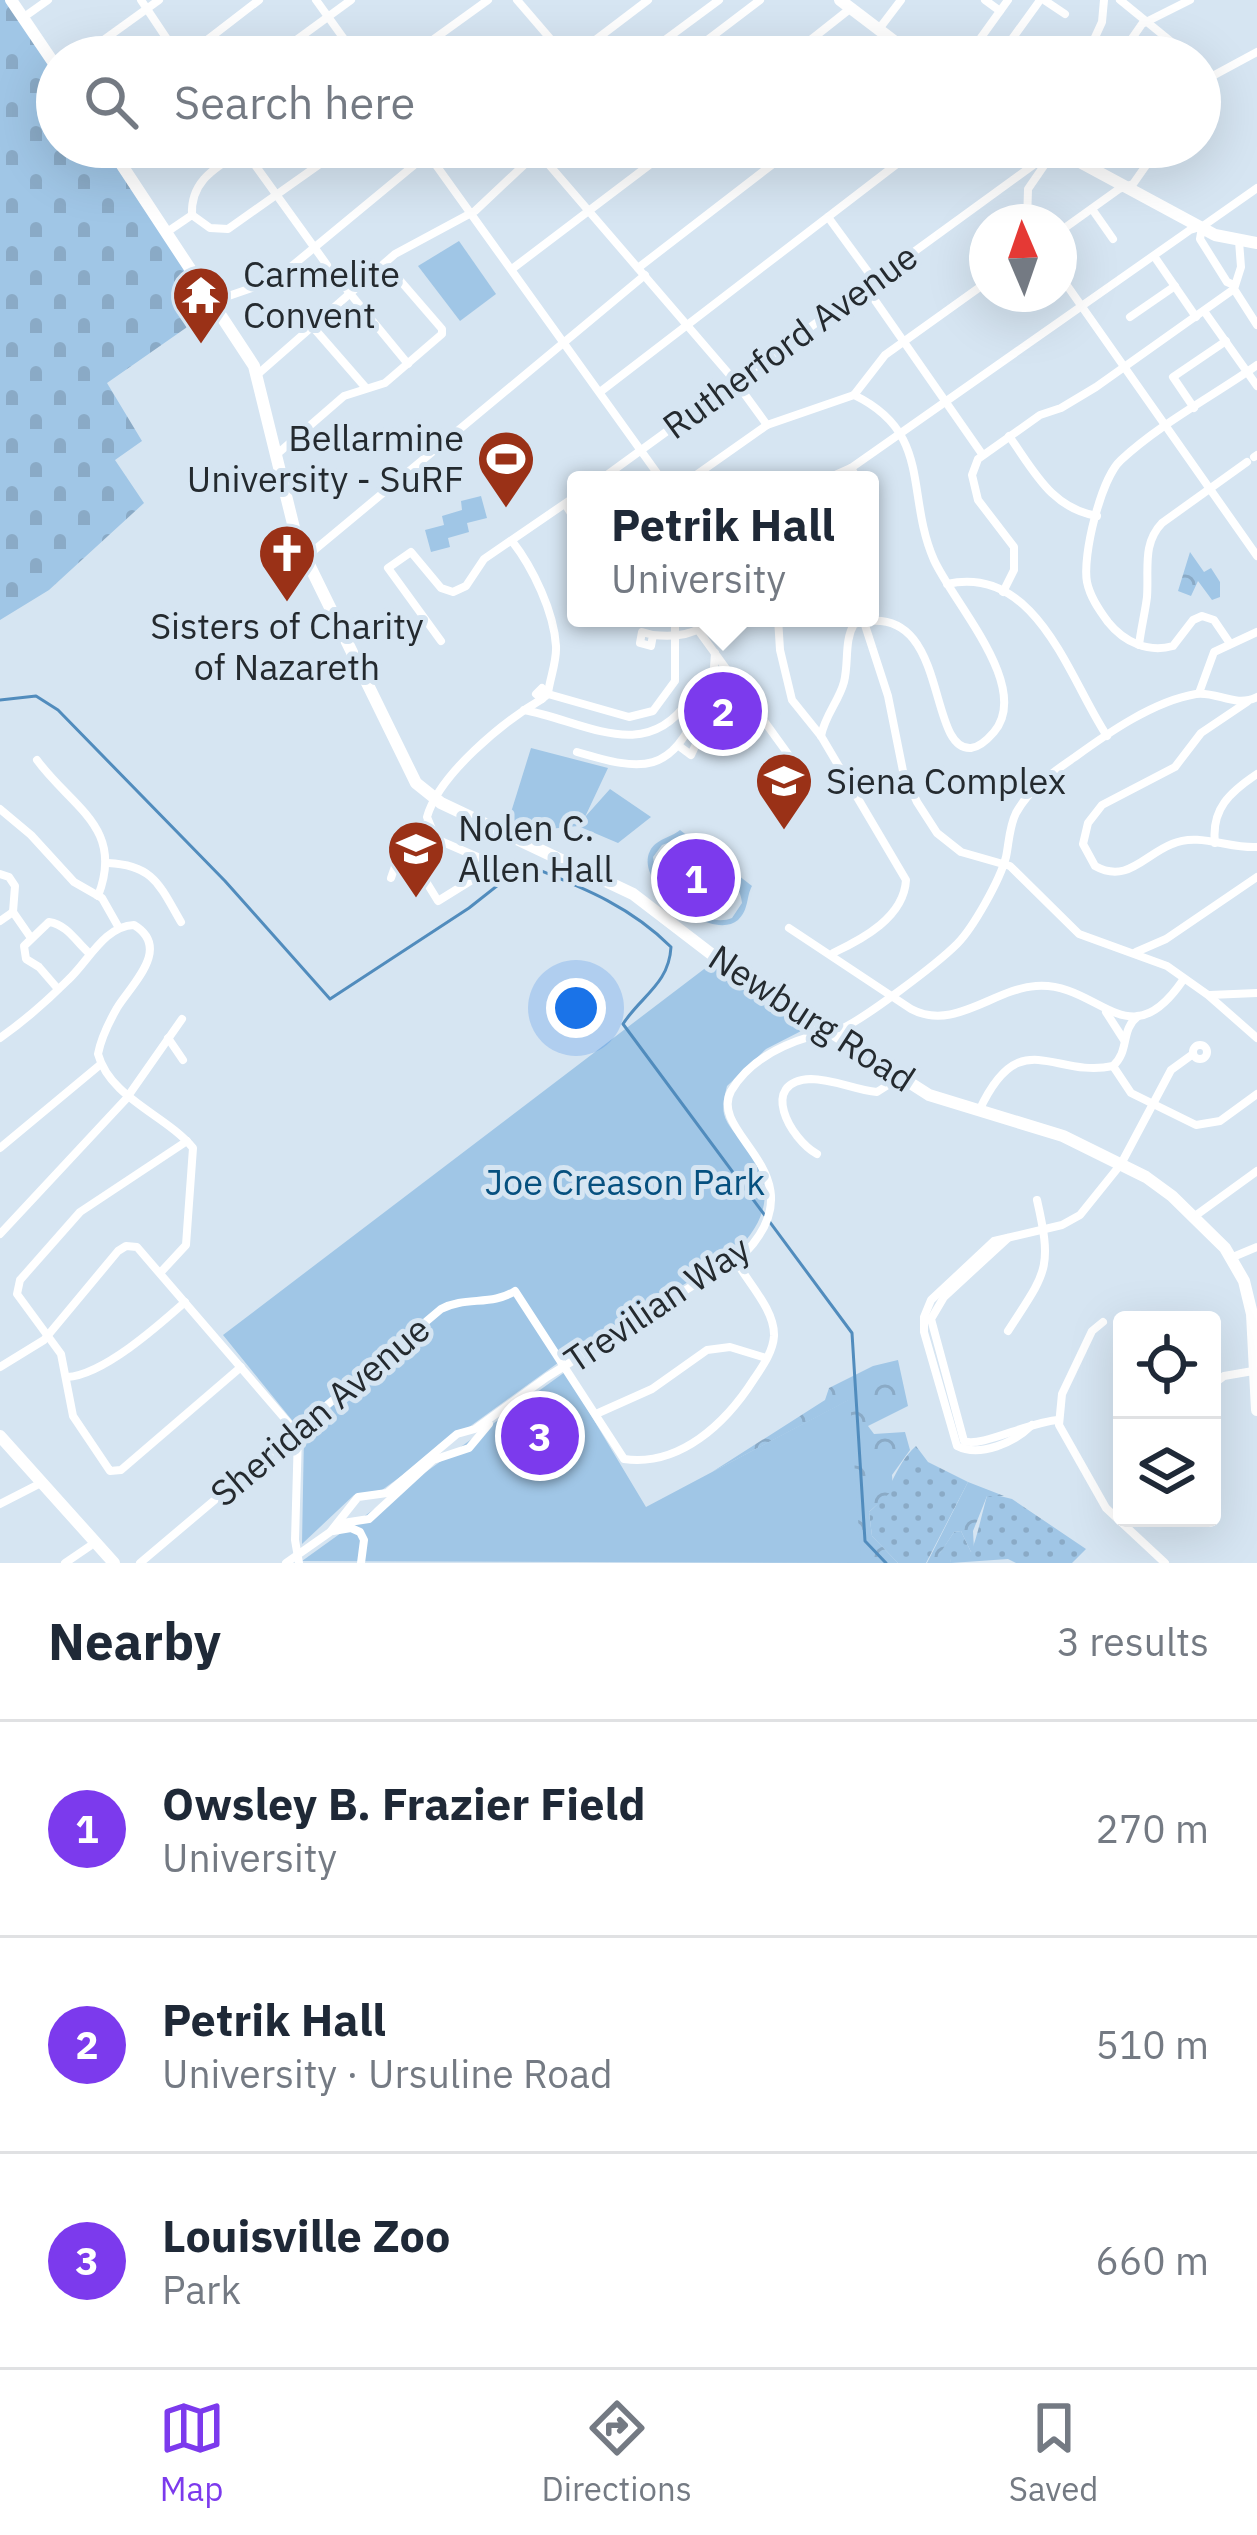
<!DOCTYPE html>
<html lang="en">
<head>
<meta charset="utf-8">
<style>
  :root { --surface:#fff; --page:#f6f6f7; --text:#1f2937; --muted:#747a83; --line:#e0e1e3; --accent:#7c3aed }
  body { margin:0; font-family:"IBM Plex Sans",sans-serif; background:var(--page); color:var(--text) }
  .controls { position:absolute; right:36px; bottom:36px; display:grid; overflow:hidden; border-radius:12px; box-shadow:0 12px 48px #0002 }
  .controls button { width:108px; height:108px; display:grid; place-items:center; padding:0; border:0; border-bottom:3px solid var(--line); background:var(--surface); color:var(--text); font:60px sans-serif }
  .compass { position:absolute; left:969px; top:204px; width:108px; height:108px; border-radius:50%; background:var(--surface); box-shadow:0 12px 48px #0002; rotate:358deg }
  .you { position:absolute; left:576px; top:1008px; width:42px; height:42px; margin:-30px; border:9px solid #fff; border-radius:50%; background:#1a73e8; box-shadow:0 0 0 18px #1a73e833 }
  .badge { display:grid; place-items:center; width:78px; height:78px; border-radius:50%; background:var(--accent); color:#fff; font-size:39px; font-weight:700 }
  .pin { position:absolute; translate:-50% -50%; border:6px solid #fff; box-shadow:0 3px 12px #0006 }
  .popup { position:absolute; left:567px; top:471px; width:312px; height:156px; box-sizing:border-box; display:grid; place-content:center; border-radius:12px; background:var(--surface); filter:drop-shadow(0 3px 9px #0005); font-size:39px; white-space:nowrap; color:var(--muted) }
  .popup b { font-size:45px; color:var(--text) }
  .popup::after { content:''; position:absolute; left:50%; top:100%; margin-left:-24px; border:24px solid transparent; border-top-color:var(--surface) }
  .list { margin:0; padding:0; list-style:none }
  h2 { display:flex; justify-content:space-between; align-items:center; height:156px; margin:0; padding:0 48px; font-size:51px }
  h2 small { font-size:39px; font-weight:400; color:var(--muted) }
  .list li { display:grid; grid-template-columns:78px 1fr auto; gap:36px; align-items:center; box-sizing:border-box; height:216px; padding:0 48px; border-top:3px solid var(--line) }
  .list b { display:block; font-size:45px; white-space:nowrap }
  .list p { margin:0; font-size:39px; white-space:nowrap; color:var(--muted) }
  .list em { font-size:39px; font-style:normal; color:var(--muted) }
  .icon { flex:none; width:66px; height:66px; fill:none; stroke:currentColor; stroke-width:2; stroke-linecap:round; stroke-linejoin:round }
  .map { position:relative; flex:none; width:1257px; height:1563px; overflow:hidden }
  .search { position:absolute; background:var(--surface); box-shadow:0 12px 48px #0002; left:36px; right:36px; top:36px; height:132px; display:flex; align-items:center; gap:30px; box-sizing:border-box; padding:0 42px; border-radius:66px; color:var(--muted); font-size:45px }
  .sheet { height:804px; background:var(--surface) }
  nav { display:flex; justify-content:space-around; align-items:center; box-sizing:border-box; height:168px; border-top:3px solid var(--line); background:var(--surface); font-size:33px; color:var(--muted) }
  nav a { display:grid; justify-items:center; gap:6px }
  nav .on { color:var(--accent) }
  .map>svg:first-child { display:block }
  .grass { fill:url(#grass-dots) }
  .forest { fill:url(#forest-crowns) }
  .cemetery { fill:url(#cemetery-stones) }
  .green { fill:#a0c6e6; fill-rule:evenodd }
  .lines { fill:none; stroke-linecap:round; stroke-linejoin:round }
  .stream { stroke:#518cbd; stroke-width:3 }
  .minor { stroke:#fff; stroke-width:8 }
  .major { stroke:#fff; stroke-width:12 }
  .labels { text-anchor:middle; stroke-width:10; stroke-linejoin:round; paint-order:stroke }
  .poi-label { font-size:36px; fill:#242a2f; stroke:#d6e5f2; text-anchor:start }
  .street-label { font-size:36px; fill:#242a2f; stroke:#d6e5f2 }
  .park-label { font-size:36px; fill:#06507f; stroke:#d6e5f2 }
</style>
</head>
<body>
<div class="map">
<svg width="1257" height="1563" viewBox="0 0 1257 1563">
  <defs>
    <pattern id="grass-dots" width="8" height="8" patternUnits="userSpaceOnUse" patternTransform="scale(3)"><rect width="8" height="8" fill="#a0c6e6"/><path d="M2 2h.1M6 6h.1" fill="none" stroke="#8aaac6" stroke-width="1.8" stroke-linecap="round"/></pattern>
    <pattern id="forest-crowns" width="20" height="18" patternUnits="userSpaceOnUse" patternTransform="scale(3)"><rect width="20" height="18" fill="#a0c6e6"/><path d="M2 6a3 3 0 1 1 6 0M12 15a3 3 0 1 1 6 0" fill="none" stroke="#8aaac6"/></pattern>
    <pattern id="cemetery-stones" width="16" height="16" patternUnits="userSpaceOnUse" patternTransform="scale(3)"><rect width="16" height="16" fill="#a0c6e6"/><path d="M2 7V4a2 2 0 0 1 4 0v3zM10 15v-3a2 2 0 0 1 4 0v3z" fill="#8aaac6"/></pattern>
  </defs>
  <rect width="100%" height="100%" fill="#d6e5f2"/>
  <g class="grass">
    <path d="M 916,1446 L 928,1462 L 968,1482 L 926,1563 L 898,1563 L 872,1536 L 869,1512 C 891,1496 894,1465 916,1446 Z"/>
    <path d="M 996,1495 L 1012,1499 L 1086,1549 L 1072,1563 L 1016,1563 L 1008,1559 L 951,1563 L 949,1555 L 938,1556 L 954,1532 L 961,1531 L 971,1552 C 977,1538 982,1513 987,1496 Z"/>
  </g>
  <g class="forest">
    <path d="M 1190,552 L 1204,572 L 1211,568 L 1220,582 L 1220,597 L 1212,600 L 1198,581 L 1191,596 L 1178,591 Z"/>
    <path d="M 898,1360 L 908,1406 L 868,1426 L 874,1434 L 905,1432 L 910,1450 L 892,1475 L 893,1490 L 869,1512 L 872,1536 L 898,1563 L 851,1563 L 849,1400 L 712,1472 L 825,1400 L 829,1388 L 873,1366 Z"/>
    <path d="M 968,1482 L 1004,1496 L 987,1496 L 973,1531 L 974,1550 L 971,1552 L 961,1531 L 954,1532 L 939,1555 L 950,1555 L 951,1563 L 927,1563 Z"/>
  </g>
  <path class="cemetery" d="M 0,0 L 5,0 L 57,77 L 57,147 L 103,147 L 213,309 L 107,383 L 142,441 L 115,460 L 144,503 L 49,590 L 0,620 Z"/>
  <g class="green">
    <path d="M 459,241 L 496,294 L 460,321 L 418,266 Z"/>
    <path d="M 481,496 L 487,518 L 467,523 L 469,532 L 448,538 L 450,547 L 431,552 L 425,530 L 444,525 L 442,516 L 462,510 L 461,501 Z"/>
    <path d="M 531,748 L 608,768 L 585,817 L 610,789 L 651,817 L 618,843 L 578,826 L 549,829 L 508,822 Z"/>
    <path d="M 680,830 L 752,886 C 746,897 749,910 738,920 C 711,943 633,883 650,851 C 656,839 670,838 680,830 ZM 673,841 C 697,844 741,877 742,903 L 732,918 C 705,929 675,896 656,878 L 653,857 L 662,845 Z"/>
    <path d="M 683,844 L 737,886 L 711,919 L 658,877 Z"/>
    <path d="M 712,963 L 809,1027 L 766,1049 L 727,1086 C 725,1094 722,1105 724,1114 C 727,1126 738,1136 745,1145 C 776,1188 769,1218 734,1254 L 573,1352 L 382,1490 L 354,1495 L 302,1544 L 304,1435 L 223,1335 Z"/>
    <path d="M 565,1372 L 646,1507 L 850,1399 L 861,1563 L 302,1561 Z"/>
  </g>
  <g class="lines">
    <path class="stream" d="M 0,700 L 36,696 L 58,710 L 225,881 L 330,999 L 469,908 L 521,867 L 534,868 C 586,889 631,907 671,947 C 669,984 641,996 623,1024 L 852,1333 L 865,1541 L 886,1563"/>
    <g class="minor">
      <path d="M 141,0 L 179,57"/>
      <path d="M 316,0 L 357,57"/>
      <path d="M 517,0 L 566,57"/>
      <path d="M 985,0 L 1000,11"/>
      <path d="M 1044,0 L 1065,14"/>
      <path d="M 1120,0 L 1190,57"/>
      <path d="M 24,17 L 48,0"/>
      <path d="M 879,29 L 901,0"/>
      <path d="M 80,57 L 159,0"/>
      <path d="M 185,57 L 259,0"/>
      <path d="M 273,57 L 351,0"/>
      <path d="M 409,57 L 488,0"/>
      <path d="M 539,57 L 555,43"/>
      <path d="M 573,57 L 648,0"/>
      <path d="M 642,57 L 719,0"/>
      <path d="M 685,57 L 760,0"/>
      <path d="M 789,57 L 851,8"/>
      <path d="M 967,57 L 1008,0"/>
      <path d="M 999,57 L 1038,3"/>
      <path d="M 1086,57 L 1102,22 L 1104,0"/>
      <path d="M 1119,57 L 1142,24 L 1190,0"/>
      <path d="M 1200,64 L 1213,76"/>
      <path d="M 1200,89 L 1207,79 L 1257,52"/>
      <path d="M 242,147 L 327,265"/>
      <path d="M 423,147 L 662,480"/>
      <path d="M 644,147 L 656,160"/>
      <path d="M 538,152 L 735,381 L 767,425"/>
      <path d="M 122,165 L 148,147"/>
      <path d="M 1092,209 L 1113,239"/>
      <path d="M 192,215 L 210,228 L 228,229 L 344,147"/>
      <path d="M 192,215 C 190,178 220,166 247,147"/>
      <path d="M 828,217 L 874,280"/>
      <path d="M 1027,222 L 1028,189 L 1052,154"/>
      <path d="M 1202,227 L 1200,239 L 1227,282 L 1234,285"/>
      <path d="M 167,232 L 192,215"/>
      <path d="M 1059,232 L 1119,189 L 1133,184 L 1159,147"/>
      <path d="M 1239,241 L 1241,267 L 1234,289 L 1257,325"/>
      <path d="M 1154,256 L 1196,317"/>
      <path d="M 638,268 L 795,147"/>
      <path d="M 512,269 L 673,147"/>
      <path d="M 334,274 L 408,364"/>
      <path d="M 1059,274 L 1257,556"/>
      <path d="M 865,286 L 982,454"/>
      <path d="M 214,301 L 275,280 L 436,147"/>
      <path d="M 1204,311 L 1257,386"/>
      <path d="M 1130,317 L 1175,286"/>
      <path d="M 312,326 L 366,388"/>
      <path d="M 258,374 L 395,254 L 475,211 L 543,147"/>
      <path d="M 600,392 L 919,147"/>
      <path d="M 1194,408 L 1173,377 L 1226,341"/>
      <path d="M 1009,436 C 1034,471 1051,508 1097,516"/>
      <path d="M 276,455 L 344,396 L 385,383 L 442,334 L 442,329 L 385,263"/>
      <path d="M 1254,457 L 1257,455"/>
      <path d="M 851,468 L 858,480"/>
      <path d="M 600,480 L 1054,150"/>
      <path d="M 689,480 L 767,425 L 854,395 L 885,355 L 987,282"/>
      <path d="M 824,480 L 851,468 L 1190,230 L 1203,226 L 1257,188"/>
      <path d="M 565,504 L 576,521"/>
      <path d="M 512,541 C 533,568 554,612 556,646 C 557,661 550,678 548,693"/>
      <path d="M 306,557 L 645,275"/>
      <path d="M 947,584 C 1037,564 1069,679 1107,736"/>
      <path d="M 1003,592 L 1014,570 L 1014,547 L 978,500 L 972,475 L 978,459 L 1040,415 L 1061,408 L 1096,387 L 1234,289"/>
      <path d="M 778,618 L 780,650 L 792,700 L 821,736 L 906,880 C 904,917 863,939 833,953"/>
      <path d="M 863,619 L 888,696 L 903,771 L 917,802 L 937,833 L 961,852 L 1010,866 L 1079,934 L 1167,966 L 1208,995 L 1257,1038"/>
      <path d="M 698,630 L 788,754 L 789,762"/>
      <path d="M 653,635 L 642,632 L 640,643 L 651,646 L 653,635 C 675,637 697,636 712,618"/>
      <path d="M 441,641 L 388,568 L 411,552 L 441,588 L 453,592 L 466,586 L 484,559 L 576,496"/>
      <path d="M 1229,642 L 1214,620 L 1202,616 L 1193,620 L 1173,646 C 1148,653 1124,642 1108,622 C 1099,610 1090,597 1087,582 C 1082,556 1101,478 1121,460 C 1161,423 1213,396 1257,365"/>
      <path d="M 1139,645 C 1141,628 1145,613 1147,597 C 1149,569 1142,544 1162,523 L 1247,462"/>
      <path d="M 542,688 L 548,694 L 542,699 L 536,694 Z"/>
      <path d="M 1199,693 L 1214,652 L 1257,632"/>
      <path d="M 548,694 L 629,717 L 653,711 L 675,681 L 675,618"/>
      <path d="M 1247,702 L 1201,733 L 1175,767 L 1102,805 L 1088,823 L 1083,844 L 1095,866 C 1127,884 1144,855 1172,844 C 1198,832 1230,849 1257,847"/>
      <path d="M 524,710 C 584,721 645,765 689,700 L 710,707"/>
      <path d="M 821,736 C 825,715 839,701 844,682 C 849,662 844,641 854,624 C 951,596 925,751 971,748 C 980,747 988,739 994,732 C 1032,687 954,604 934,560 C 905,494 933,433 854,395"/>
      <path d="M 679,746 L 691,755 L 711,712 L 715,653"/>
      <path d="M 577,752 C 644,772 671,775 701,704"/>
      <path d="M 37,760 C 71,807 125,827 98,896"/>
      <path d="M 0,809 L 31,835 L 74,882 L 102,898 L 119,928"/>
      <path d="M 436,839 L 496,865 L 438,901 L 414,862 L 436,839 L 427,817 C 439,774 504,721 542,699"/>
      <path d="M 1215,843 C 1211,809 1230,792 1257,774"/>
      <path d="M 108,863 C 154,865 160,886 181,922"/>
      <path d="M 0,874 L 9,877 L 15,886 L 13,912 L 31,938"/>
      <path d="M 391,878 L 407,832 L 428,823"/>
      <path d="M 0,921 L 13,912"/>
      <path d="M 789,928 L 911,1009 C 954,1032 993,989 1036,986 C 1099,981 1128,1061 1183,980"/>
      <path d="M 1136,952 L 1166,939 L 1257,877"/>
      <path d="M 58,989 L 39,967 L 26,959 L 24,946 L 49,922 C 68,925 76,942 90,954"/>
      <path d="M 1210,995 L 1257,993"/>
      <path d="M 1106,1012 L 1124,1040"/>
      <path d="M 0,1038 C 24,1021 47,1001 68,980 C 88,962 104,926 134,925 C 172,948 132,984 117,1008 C 109,1022 101,1038 98,1054 C 110,1098 166,1115 193,1148 L 186,1245 L 161,1272"/>
      <path d="M 168,1038 L 183,1060"/>
      <circle cx="1200" cy="1052" r="7"/>
      <path d="M 1113,1066 L 1131,1093 L 1196,1125 L 1220,1121 L 1257,1094"/>
      <path d="M 979,1111 C 1020,1022 1053,1079 1113,1066 C 1130,1051 1120,1030 1138,1016"/>
      <path d="M 187,1141 L 80,1212 L 20,1280 L 17,1294 L 61,1354 L 73,1416 L 110,1471 L 121,1470 L 241,1367"/>
      <path d="M 0,1148 L 101,1064"/>
      <path d="M 817,1154 C 790,1139 758,1081 811,1079 C 833,1079 855,1090 877,1092 L 899,1078"/>
      <path d="M 1195,1216 L 1257,1171"/>
      <path d="M 0,1234 L 126,1099 L 182,1019"/>
      <path d="M 1008,1238 L 944,1297 L 931,1319 L 964,1441 C 981,1448 1030,1421 1059,1420"/>
      <path d="M 1233,1257 L 1257,1247"/>
      <path d="M 1103,1322 L 1092,1331 L 1062,1394 L 1059,1425 L 1106,1508 L 1165,1563"/>
      <path d="M 1008,1331 C 1046,1272 1053,1270 1037,1200"/>
      <path d="M 0,1367 L 44,1340 L 118,1251 L 126,1246 L 137,1247 L 298,1434 L 295,1540 L 299,1563"/>
      <path d="M 67,1377 C 103,1375 158,1326 185,1302"/>
      <path d="M 1212,1385 L 1224,1376 L 1253,1371"/>
      <path d="M 596,1414 L 652,1389 L 707,1350 L 730,1347 L 766,1358"/>
      <path d="M 1032,1425 C 1015,1442 980,1458 957,1446 L 924,1332 L 924,1317 L 931,1300 L 994,1241 L 1062,1225 L 1080,1215 L 1121,1164 L 1171,1070 L 1193,1054"/>
      <path d="M 0,1504 L 41,1483"/>
      <path d="M 331,1531 L 358,1497 L 387,1493 L 457,1434 L 475,1429 L 547,1377 L 745,1253 C 820,1174 707,1135 731,1091 C 748,1062 781,1045 812,1036 C 821,1034 831,1034 839,1030 C 863,1020 937,964 957,944 C 973,928 1000,880 1006,857 C 1009,843 1009,827 1016,813 C 1029,789 1053,772 1075,757 C 1108,733 1154,701 1196,694 C 1217,691 1235,708 1257,697"/>
      <path d="M 333,1531 L 351,1528 L 360,1532 L 364,1540 L 361,1563"/>
      <path d="M 65,1563 L 90,1546"/>
      <path d="M 140,1563 L 441,1309 C 465,1296 492,1306 515,1291 L 624,1459 C 680,1467 726,1423 754,1379 C 762,1367 773,1352 774,1336 C 775,1310 748,1283 736,1261"/>
      <path d="M 286,1563 L 343,1523 L 369,1519 L 433,1460 L 469,1448 L 489,1424"/>
    </g>
    <g class="major">
      <path d="M 11,0 L 57,68"/>
      <path d="M 840,0 L 915,57"/>
      <path d="M 110,147 L 254,366 L 297,540 L 416,783 L 441,803 L 633,894 L 723,963 L 929,1095 L 1063,1136 L 1146,1177 L 1172,1196 L 1225,1248 L 1244,1281 L 1252,1314 L 1257,1410"/>
      <path d="M 1052,147 L 1215,235 L 1257,243"/>
      <path d="M 0,1436 L 114,1563"/>
    </g>
  </g>
  <defs>
    <g id="temple-pin" transform="scale(3)"><path d="M0 17L-7.5 6A9.5 9.5 0 1 1 7.5 6Z" fill="#9a3117" stroke="#d6e5f2"/><path d="M0-6L5-2H3V0L6.5 2.5H4V6H1.5V3h-3V6H-4V2.5H-6.5L-3 0V-2H-5Z" fill="#fff"/></g>
    <g id="stadium-pin" transform="scale(3)"><path d="M0 17L-7.5 6A9.5 9.5 0 1 1 7.5 6Z" fill="#9a3117" stroke="#d6e5f2"/><path d="M0-5a6.5 5 0 1 0 0 10a6.5 5 0 1 0 0-10ZM-3.5-1.8h7v3.6h-7Z" fill="#fff"/></g>
    <g id="church-pin" transform="scale(3)"><path d="M0 17L-7.5 6A9.5 9.5 0 1 1 7.5 6Z" fill="#9a3117" stroke="#d6e5f2"/><path d="M-1.2-6h2.4v3.5h3.3v2.4h-3.3V6h-2.4V-.1h-3.3v-2.4h3.3Z" fill="#fff"/></g>
    <g id="university-pin" transform="scale(3)"><path d="M0 17L-7.5 6A9.5 9.5 0 1 1 7.5 6Z" fill="#9a3117" stroke="#d6e5f2"/><path d="M0-5L7-2L0 1L-7-2ZM-4 1L0 2.5L4 1V4Q0 6-4 4Z" fill="#fff"/></g>
  </defs>
  <g fill-rule="evenodd">
    <use href="#temple-pin" x="201" y="295"/>
    <use href="#stadium-pin" x="506" y="459"/>
    <use href="#church-pin" x="287" y="553"/>
    <use href="#university-pin" x="784" y="781"/>
    <use href="#university-pin" x="416" y="849"/>
  </g>
  <g class="labels">
    <g class="poi-label">
      <text x="243" y="287">Carmelite<tspan x="243" dy="41">Convent</tspan></text>
      <text x="464" y="451" text-anchor="end">Bellarmine<tspan x="464" dy="41">University - SuRF</tspan></text>
      <text x="287" y="639" text-anchor="middle">Sisters of Charity<tspan x="287" dy="41">of Nazareth</tspan></text>
      <text x="826" y="794">Siena Complex</text>
      <text x="458" y="841">Nolen C.<tspan x="458" dy="41">Allen Hall</tspan></text>
    </g>
    <g class="street-label">
      <text transform="translate(790 341) rotate(-36)" y="13">Rutherford Avenue</text>
      <text transform="translate(812 1018) rotate(33)" y="13">Newburg Road</text>
      <text transform="translate(657 1304) rotate(-34)" y="13">Trevilian Way</text>
      <text transform="translate(320 1411) rotate(-40)" y="13">Sheridan Avenue</text>
    </g>
    <g class="park-label">
      <text x="625" y="1195">Joe Creason Park</text>
    </g>
  </g>
</svg>
<div class="controls">
<button><svg class="icon" aria-label="locate" viewBox="0 0 24 24"><circle cx="12" cy="12" r="6"/><path d="M12 2v4M12 18v4M2 12h4M18 12h4"/></svg></button>
<button><svg class="icon" aria-label="layers" viewBox="0 0 24 24"><path d="M12 4l9 5-9 5-9-5zM3 14l9 5 9-5"/></svg></button>
</div>
<svg class="compass" viewBox="-18 -18 36 36"><path d="M0-13l5 13h-10z" fill="#e53935"/><path d="M0 13l5-13h-10z" fill="#747a83"/></svg>
<div class="you"></div>
<div class="pin badge" style="left:696px;top:878px">1</div>
<div class="pin badge" style="left:723px;top:711px">2</div>
<div class="popup"><b>Petrik Hall</b>University</div>
<div class="pin badge" style="left:540px;top:1436px">3</div>
<div class="search"><svg class="icon" aria-label="search" viewBox="0 0 24 24"><circle cx="10" cy="10" r="6"/><path d="M15 15l6 6"/></svg>Search here</div>
</div>
<section class="sheet">
<h2>Nearby<small>3 results</small></h2>
<ul class="list">
<li><span class="badge">1</span><div><b>Owsley B. Frazier Field</b><p>University</p></div><em>270 m</em></li>
<li><span class="badge">2</span><div><b>Petrik Hall</b><p>University · Ursuline Road</p></div><em>510 m</em></li>
<li><span class="badge">3</span><div><b>Louisville Zoo</b><p>Park</p></div><em>660 m</em></li>
</ul>
</section>
<nav>
<a class="on"><svg class="icon" aria-label="map" viewBox="0 0 24 24"><path d="M3 6l6-2 6 2 6-2v14l-6 2-6-2-6 2zM9 4v14M15 6v14"/></svg>Map</a>
<a><svg class="icon" aria-label="directions" viewBox="0 0 24 24"><path d="M12 3l9 9-9 9-9-9zM9 14v-3h6M13 9l2 2-2 2"/></svg>Directions</a>
<a><svg class="icon" aria-label="saved" viewBox="0 0 24 24"><path d="M7 4h10v16l-5-4-5 4z"/></svg>Saved</a>
</nav>
</body>
</html>
